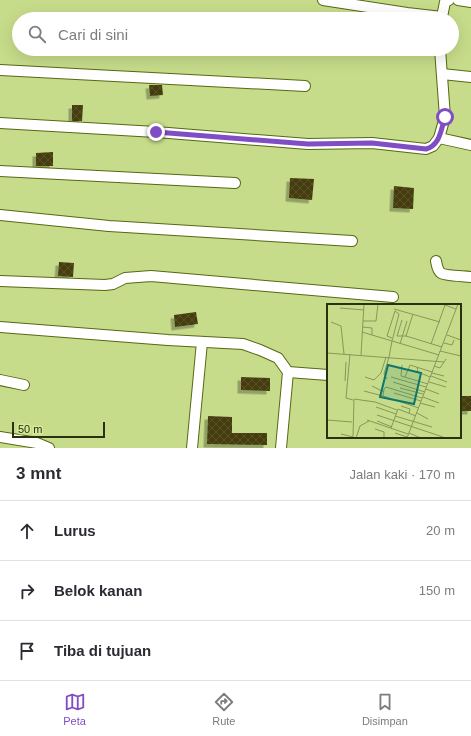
<!DOCTYPE html>
<html lang="id">
<head>
<meta charset="utf-8">
<style>
  :root { --surface:#fff; --page:#f7f7f7; --text:#2b2b33; --muted:#7c7c81; --line:#e1e1e2; --accent:#814dc4 }
  body { margin:0; font-family:Arial,sans-serif; background:var(--page); color:var(--text) }
  .scale { position:absolute; left:12px; bottom:10px; width:93px; box-sizing:border-box; padding-left:4px; border:2px solid #29310f; border-top:0; font-size:11px; line-height:14px; white-space:nowrap; color:#29310f; -webkit-text-stroke:3px #d3e997; paint-order:stroke }
  .stop { position:absolute; width:12px; height:12px; margin:-9px; border:3px solid #814dc4; border-radius:50%; background:#fff }
  .stop.end { background:#814dc4; border-color:#fff; box-shadow:0 1px 4px #0008 }
  .list { margin:0; padding:0; list-style:none }
  h2 { display:flex; justify-content:space-between; align-items:center; height:52px; margin:0; padding:0 16px; font-size:17px }
  h2 small { font-size:13px; font-weight:400; color:var(--muted) }
  .list li { display:grid; grid-template-columns:26px 1fr auto; gap:12px; align-items:center; box-sizing:border-box; height:60px; padding:0 16px; border-top:1px solid var(--line) }
  .list b { display:block; font-size:15px; white-space:nowrap }
  .list em { font-size:13px; font-style:normal; color:var(--muted) }
  .icon { flex:none; width:22px; height:22px; fill:none; stroke:currentColor; stroke-width:2; stroke-linecap:round; stroke-linejoin:round }
  .map { position:relative; flex:none; width:471px; height:448px; overflow:hidden }
  .search { position:absolute; background:var(--surface); box-shadow:0 4px 16px #0002; left:12px; right:12px; top:12px; height:44px; display:flex; align-items:center; gap:10px; box-sizing:border-box; padding:0 14px; border-radius:22px; color:var(--muted); font-size:15px }
  .sheet { height:232px; background:var(--surface) }
  nav { display:flex; justify-content:space-around; align-items:center; box-sizing:border-box; height:56px; border-top:1px solid var(--line); background:var(--surface); font-size:11px; color:var(--muted) }
  nav a { display:grid; justify-items:center; gap:2px }
  nav .on { color:var(--accent) }
  .map>svg:first-child { display:block }
  .building { fill:url(#building-cross-hatch); filter:url(#shadow) }
  .lines { fill:none; stroke-linecap:round; stroke-linejoin:round }
  .minor-casing { stroke:#576812; stroke-width:12 }
  .minor { stroke:#fff; stroke-width:10 }
  .route { stroke:#814dc4; stroke-width:5 }
  .inset-road { fill:none; stroke:#879859; stroke-width:1 }
  .view { fill:#0f766e; fill-opacity:0.15; stroke:#0f766e; stroke-width:2 }
  .inset-edge { fill:none; stroke:#29310f; stroke-width:2 }
</style>
</head>
<body>
<div class="map">
<svg width="471" height="448" viewBox="0 0 471 448">
  <defs>
    <pattern id="building-cross-hatch" width="8" height="8" patternUnits="userSpaceOnUse"><rect width="8" height="8" fill="#443d11"/><path d="M0 0l8 8M0 8l8-8" fill="none" stroke="#56512a"/></pattern>
    <filter id="shadow"><feDropShadow dx="-3.5" dy="3.5" stdDeviation="0" flood-color="#0004"/></filter>
  </defs>
  <rect width="100%" height="100%" fill="#c6dc8a"/>
  <g class="building">
    <path d="M 149,85 L 162,85 L 163,95 L 150,96 Z"/>
    <path d="M 72,105 L 83,105 L 82,121 L 72,121 Z"/>
    <path d="M 53,152 L 53,166 L 36,166 L 36,153 Z"/>
    <path d="M 290,178 L 314,179 L 312,200 L 289,198 Z"/>
    <path d="M 394,186 L 414,188 L 413,209 L 393,208 Z"/>
    <path d="M 59,262 L 74,263 L 73,277 L 58,276 Z"/>
    <path d="M 196,312 L 198,324 L 175,327 L 174,315 Z"/>
    <path d="M 241,377 L 270,378 L 270,391 L 241,390 Z"/>
    <rect x="460" y="396" width="11" height="15"/>
    <path d="M 208,416 L 232,417 L 232,433 L 267,433 L 267,445 L 207,444 Z"/>
  </g>
  <g class="lines">
    <g class="minor-casing">
      <g id="minor">
        <path d="M 323,0 L 407,13 L 442,17 L 441,19"/>
        <path d="M 458,0 L 471,2"/>
        <path d="M 442,17 L 445,2 L 449,0"/>
        <path d="M 0,70 L 305,86"/>
        <path d="M 442,74 L 471,77"/>
        <path d="M 0,123 L 156,132 L 308,144 L 372,143 L 426,149 L 433,146 L 439,138 L 445,117 L 440,49"/>
        <path d="M 439,138 L 471,145"/>
        <path d="M 0,171 L 235,183"/>
        <path d="M 0,215 L 109,226 L 352,241"/>
        <path d="M 436,261 C 437,265 437,270 441,273 C 445,276 464,276 471,277"/>
        <path d="M 0,281 L 105,285 L 113,284 L 125,278 L 151,276 L 393,297"/>
        <path d="M 0,327 L 168,340 L 243,344 L 260,350 L 278,358 L 288,372 L 281,448"/>
        <path d="M 288,372 L 328,375"/>
        <path d="M 0,380 L 24,385"/>
        <path d="M 0,437 L 37,443 L 49,448"/>
        <path d="M 192,448 L 202,342"/>
      </g>
    </g>
    <use href="#minor" class="minor"/>
  </g>
  <g class="lines">
    <path class="route" d="M 156,132 L 308,144 L 372,143 L 426,149 C 440,145 441,130 445,117"/>
  </g>
  <g transform="translate(327 304)">
    <rect width="134" height="134" fill="#c6dc8a"/>
    <path class="inset-road" d="M 115,0 L 129,5M 13,4 L 37,6M 67,5 L 113,18M 86,10 L 79,32 L 115,43M 75,16 L 70,32 L 79,32M 36,17 L 49,17 L 51,0M 4,18 L 14,22 L 17,50M 36,23 L 45,24 L 45,31M 35,28 L 112,51M 120,31 L 134,36M 65,34 L 60,32 L 68,7M 65,37 L 72,10 L 68,7M 117,39 L 125,41 L 127,36M 73,40 L 80,17M 104,40 L 118,1M 113,47 L 134,52M 0,49 L 117,58M 23,50 L 19,94 L 26,96M 34,51 L 37,0M 62,53 L 65,37M 75,61 L 74,72 L 101,80M 107,62 L 113,64 L 119,55M 90,63 L 91,68 L 103,73M 105,69 L 117,72M 104,72 L 120,78M 38,73 L 47,76 L 54,69 L 59,53M 64,73 L 99,83M 78,73 L 83,61 L 105,68M 60,75 L 57,70 L 62,53M 18,77 L 19,58M 66,78 L 98,88M 102,78 L 119,83M 45,82 L 57,88M 73,84 L 96,90M 99,85 L 112,90M 37,87 L 56,92M 67,89 L 94,97M 96,93 L 112,99M 93,99 L 108,103M 74,102 L 83,105 L 82,109M 49,103 L 69,110M 92,104 L 56,92 L 57,85 L 59,83 L 95,94M 90,109 L 101,115M 50,111 L 116,133M 68,112 L 105,123M 0,116 L 25,118M 40,116 L 81,130M 50,117 L 65,123M 64,124 L 71,105 L 89,112M 48,125 L 57,128 L 57,134M 68,129 L 80,133M 82,129 L 94,134M 14,130 L 26,133M 26,133 L 27,95 L 48,98 L 70,106M 29,134 L 33,122 L 42,117M 80,134 L 131,0"/>
    <path class="view" d="M 61,61 L 94,69 L 87,100 L 53,93 Z"/>
    <rect width="134" height="134" class="inset-edge"/>
  </g>
</svg>
<div class="scale">50 m</div>
<div class="stop" style="left:445px;top:117px"></div>
<div class="stop end" style="left:156px;top:132px"></div>
<div class="search"><svg class="icon" aria-label="search" viewBox="0 0 24 24"><circle cx="10" cy="10" r="6"/><path d="M15 15l6 6"/></svg>Cari di sini</div>
</div>
<section class="sheet">
<h2>3 mnt<small>Jalan kaki · 170 m</small></h2>
<ul class="list">
<li><svg class="icon" aria-label="ahead" viewBox="0 0 24 24"><path d="M12 20V5M6 11l6-6 6 6"/></svg><div><b>Lurus</b></div><em>20 m</em></li>
<li><svg class="icon" aria-label="right" viewBox="0 0 24 24"><path d="M7 20v-9h11M14 6l5 5-5 5"/></svg><div><b>Belok kanan</b></div><em>150 m</em></li>
<li><svg class="icon" aria-label="arrive" viewBox="0 0 24 24"><path d="M6 21V4h12l-3 4 3 4H6"/></svg><div><b>Tiba di tujuan</b></div></li>
</ul>
</section>
<nav>
<a class="on"><svg class="icon" aria-label="map" viewBox="0 0 24 24"><path d="M3 6l6-2 6 2 6-2v14l-6 2-6-2-6 2zM9 4v14M15 6v14"/></svg>Peta</a>
<a><svg class="icon" aria-label="directions" viewBox="0 0 24 24"><path d="M12 3l9 9-9 9-9-9zM9 14v-3h6M13 9l2 2-2 2"/></svg>Rute</a>
<a><svg class="icon" aria-label="saved" viewBox="0 0 24 24"><path d="M7 4h10v16l-5-4-5 4z"/></svg>Disimpan</a>
</nav>
</body>
</html>
